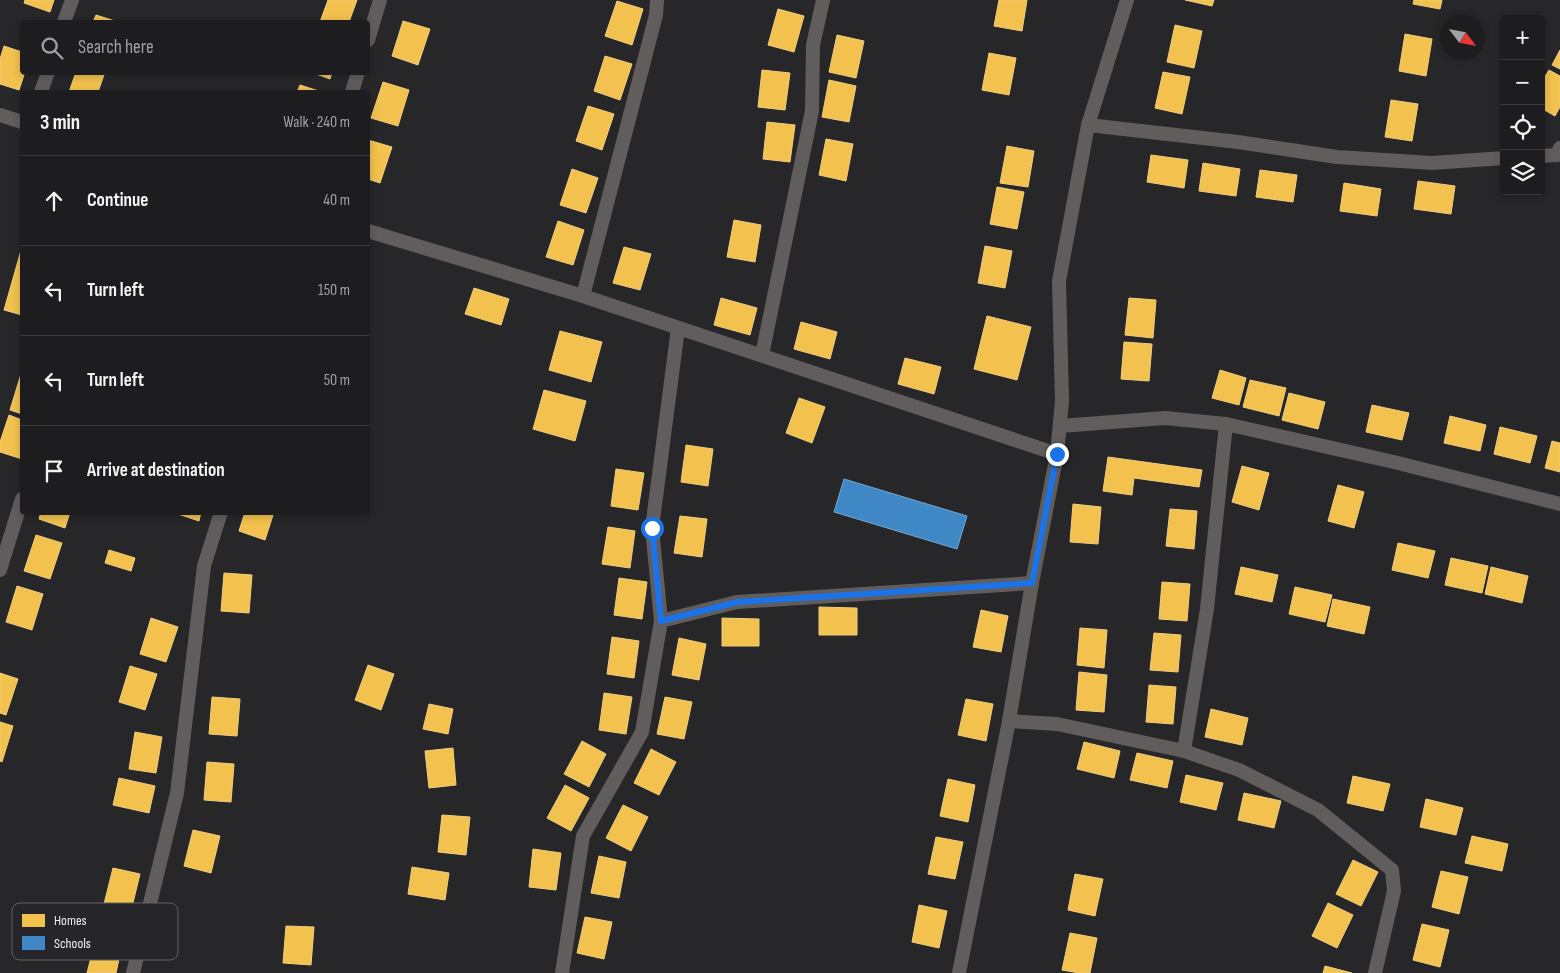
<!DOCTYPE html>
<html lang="en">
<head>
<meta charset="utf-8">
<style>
  :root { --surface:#1d1c1e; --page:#2a292b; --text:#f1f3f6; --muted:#a0a1a4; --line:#3b3a3c }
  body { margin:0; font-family:"Sofia Sans Condensed",sans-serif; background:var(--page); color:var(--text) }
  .controls { position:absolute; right:15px; top:15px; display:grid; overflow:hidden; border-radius:5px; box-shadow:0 2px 8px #0003 }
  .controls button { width:45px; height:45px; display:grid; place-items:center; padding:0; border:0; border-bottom:1px solid var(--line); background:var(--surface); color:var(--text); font:25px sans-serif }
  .compass { position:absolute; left:1440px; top:15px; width:45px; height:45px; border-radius:50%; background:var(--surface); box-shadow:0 2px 8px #0003; rotate:122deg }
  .stop { position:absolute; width:15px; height:15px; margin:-11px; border:4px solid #1a73e8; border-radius:50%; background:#fff }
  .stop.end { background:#1a73e8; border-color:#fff; box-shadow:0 1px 5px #0008 }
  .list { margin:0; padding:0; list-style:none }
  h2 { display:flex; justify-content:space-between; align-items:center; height:65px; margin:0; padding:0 20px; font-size:21px }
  h2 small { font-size:16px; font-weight:400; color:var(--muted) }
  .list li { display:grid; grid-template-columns:32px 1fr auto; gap:15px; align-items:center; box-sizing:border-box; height:90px; padding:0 20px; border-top:1px solid var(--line) }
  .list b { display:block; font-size:19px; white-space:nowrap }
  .list em { font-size:16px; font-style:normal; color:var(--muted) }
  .icon { flex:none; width:28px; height:28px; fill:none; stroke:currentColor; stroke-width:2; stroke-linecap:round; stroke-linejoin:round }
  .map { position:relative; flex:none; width:1560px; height:973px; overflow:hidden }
  .search { position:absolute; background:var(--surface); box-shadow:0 2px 8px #0003; left:20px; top:20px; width:350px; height:55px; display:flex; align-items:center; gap:12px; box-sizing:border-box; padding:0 18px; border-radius:5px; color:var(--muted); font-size:19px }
  .panel { position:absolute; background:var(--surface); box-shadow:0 2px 8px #0003; left:20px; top:90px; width:350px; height:425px; border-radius:5px }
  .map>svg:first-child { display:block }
  .homes { fill:#f2c14e; stroke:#f1ce7f }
  .schools { fill:#3f88c5; stroke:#74a7d2 }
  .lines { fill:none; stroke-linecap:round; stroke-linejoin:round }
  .minor { stroke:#625d5d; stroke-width:14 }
  .route { stroke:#1a73e8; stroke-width:6 }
  .key { fill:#262529; stroke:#626165; stroke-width:1 }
  .key-label { font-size:14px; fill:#efeef1 }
</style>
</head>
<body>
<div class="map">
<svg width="1560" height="973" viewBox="0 0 1560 973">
  <rect width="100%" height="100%" fill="#272628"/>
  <g class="homes">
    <path d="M 25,0 L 54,0 L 50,12 L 24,3 Z"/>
    <path d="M 328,0 L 357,0 L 349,22 L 320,22 Z"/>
    <path d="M 999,0 L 1027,0 L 1022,31 L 994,26 Z"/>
    <path d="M 1185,0 L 1214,0 L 1212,6 Z"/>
    <path d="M 1414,0 L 1442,0 L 1440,9 L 1413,4 Z"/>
    <path d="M 617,1 L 643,9 L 632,45 L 605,36 Z"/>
    <path d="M 778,9 L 804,16 L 794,52 L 768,45 Z"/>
    <path d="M 96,15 L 118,22 L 93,22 Z"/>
    <path d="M 403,21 L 430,29 L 418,65 L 392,56 Z"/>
    <path d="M 1175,25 L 1202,31 L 1194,68 L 1167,62 Z"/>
    <path d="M 1405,34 L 1432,39 L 1426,76 L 1399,71 Z"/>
    <path d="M 837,35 L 864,41 L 856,78 L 829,72 Z"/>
    <path d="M 4,46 L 22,52 L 22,72 L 25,72 L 19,90 L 0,84 L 0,59 Z"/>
    <path d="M 1560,50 L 1560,69 L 1552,65 Z"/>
    <path d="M 989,53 L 1016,58 L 1009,95 L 982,90 Z"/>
    <path d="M 605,56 L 632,64 L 620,100 L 594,91 Z"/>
    <path d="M 762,70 L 790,73 L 785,110 L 758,107 Z"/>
    <path d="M 1549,70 L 1560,76 L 1560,107 L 1555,116 L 1541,108 L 1541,83 Z"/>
    <path d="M 76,72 L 105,72 L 98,92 L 69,92 Z"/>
    <path d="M 311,72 L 332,72 L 330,79 Z"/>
    <path d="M 1163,72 L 1190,77 L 1182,114 L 1155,108 Z"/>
    <path d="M 829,80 L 856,86 L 849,122 L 822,117 Z"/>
    <path d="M 383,82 L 409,90 L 398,126 L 371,118 Z"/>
    <path d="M 300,85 L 322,92 L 297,92 Z"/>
    <path d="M 1391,100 L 1418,104 L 1412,141 L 1385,137 Z"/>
    <path d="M 588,106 L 614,114 L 602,150 L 576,141 Z"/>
    <path d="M 767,122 L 795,125 L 790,162 L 763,159 Z"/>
    <path d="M 826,139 L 853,144 L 846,181 L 819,175 Z"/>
    <path d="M 368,140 L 392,147 L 380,183 L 368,179 Z"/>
    <path d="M 1007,146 L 1034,151 L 1028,187 L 1000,183 Z"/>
    <path d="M 1151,155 L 1188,160 L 1184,188 L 1147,182 Z"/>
    <path d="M 1203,163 L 1240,169 L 1236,196 L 1199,191 Z"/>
    <path d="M 572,169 L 598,178 L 586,213 L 560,205 Z"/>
    <path d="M 1260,170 L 1297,175 L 1293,202 L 1256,197 Z"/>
    <path d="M 1418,181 L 1455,186 L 1451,214 L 1414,209 Z"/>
    <path d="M 1344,183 L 1381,189 L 1377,216 L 1340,211 Z"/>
    <path d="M 997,187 L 1024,192 L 1017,229 L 990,224 Z"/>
    <path d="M 734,220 L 761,225 L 755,262 L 727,257 Z"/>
    <path d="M 558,221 L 584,230 L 573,265 L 546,257 Z"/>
    <path d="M 985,246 L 1012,251 L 1005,288 L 978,283 Z"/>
    <path d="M 22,247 L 22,315 L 4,310 Z"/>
    <path d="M 624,247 L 651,254 L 640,290 L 613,283 Z"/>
    <path d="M 474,288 L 509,299 L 501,325 L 465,314 Z"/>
    <path d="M 721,298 L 757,308 L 750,335 L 714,325 Z"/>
    <path d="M 1129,298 L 1156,300 L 1153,338 L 1125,335 Z"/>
    <path d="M 987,316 L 1031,327 L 1017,380 L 974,369 Z"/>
    <path d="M 801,322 L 837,332 L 830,359 L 794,349 Z"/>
    <path d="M 560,331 L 602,342 L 591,382 L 549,370 Z"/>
    <path d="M 1124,342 L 1152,344 L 1149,381 L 1121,379 Z"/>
    <path d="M 905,358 L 941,367 L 934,394 L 898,384 Z"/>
    <path d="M 1220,370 L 1246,378 L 1239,405 L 1212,398 Z"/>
    <path d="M 21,374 L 22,374 L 22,414 L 10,410 Z"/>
    <path d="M 1250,380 L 1286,388 L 1279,416 L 1243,407 Z"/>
    <path d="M 544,390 L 586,401 L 575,441 L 533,429 Z"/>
    <path d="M 1289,393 L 1325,402 L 1318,429 L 1282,420 Z"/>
    <path d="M 799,398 L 825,407 L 812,443 L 786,433 Z"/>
    <path d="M 1372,405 L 1409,413 L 1402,440 L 1366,432 Z"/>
    <path d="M 9,415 L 22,420 L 22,459 L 0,452 L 0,442 Z"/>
    <path d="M 1450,416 L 1486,425 L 1480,451 L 1444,443 Z"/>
    <path d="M 1500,427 L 1537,436 L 1530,463 L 1494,454 Z"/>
    <path d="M 1552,441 L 1560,443 L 1560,472 L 1545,468 Z"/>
    <path d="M 686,445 L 713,449 L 708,486 L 681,482 Z"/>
    <path d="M 1108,457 L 1202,470 L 1199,487 L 1134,478 L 1132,495 L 1103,491 Z"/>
    <path d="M 1242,466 L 1269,473 L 1259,510 L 1232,502 Z"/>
    <path d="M 616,469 L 644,473 L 638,510 L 611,506 Z"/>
    <path d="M 1338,485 L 1364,492 L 1354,528 L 1328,521 Z"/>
    <path d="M 1073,504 L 1101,507 L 1098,544 L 1070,542 Z"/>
    <path d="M 1170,509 L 1197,511 L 1194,549 L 1166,546 Z"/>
    <path d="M 41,512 L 70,512 L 65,528 L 39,519 Z"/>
    <path d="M 172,512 L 201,512 L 199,521 Z"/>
    <path d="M 245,512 L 274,512 L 265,540 L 239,531 Z"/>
    <path d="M 680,516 L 707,519 L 702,557 L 674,553 Z"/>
    <path d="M 608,527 L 635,531 L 630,568 L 602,564 Z"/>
    <path d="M 36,535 L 62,543 L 50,579 L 24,571 Z"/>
    <path d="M 1398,543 L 1435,551 L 1428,578 L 1392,570 Z"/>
    <path d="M 109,550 L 135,558 L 131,571 L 105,563 Z"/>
    <path d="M 1451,558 L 1488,566 L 1482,593 L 1445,585 Z"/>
    <path d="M 1241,567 L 1278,575 L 1272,602 L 1235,594 Z"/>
    <path d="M 1491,567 L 1528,576 L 1522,603 L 1485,594 Z"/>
    <path d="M 224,573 L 252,575 L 249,613 L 221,611 Z"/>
    <path d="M 619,578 L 647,582 L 642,619 L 614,615 Z"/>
    <path d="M 1162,582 L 1190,584 L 1187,621 L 1159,619 Z"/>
    <path d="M 17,586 L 43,594 L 32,630 L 6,622 Z"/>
    <path d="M 1295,587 L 1332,595 L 1325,622 L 1289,614 Z"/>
    <path d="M 1333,599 L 1370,607 L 1364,634 L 1327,626 Z"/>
    <path d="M 819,607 L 857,608 L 857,635 L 819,635 Z"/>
    <path d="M 981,610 L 1008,616 L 1001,652 L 973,647 Z"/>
    <path d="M 151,618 L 178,627 L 166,662 L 140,654 Z"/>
    <path d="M 722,618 L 759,619 L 759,646 L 722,646 Z"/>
    <path d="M 1080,628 L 1107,630 L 1104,668 L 1077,665 Z"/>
    <path d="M 1154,633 L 1181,635 L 1178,672 L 1150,670 Z"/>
    <path d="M 612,637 L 639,641 L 634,678 L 607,674 Z"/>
    <path d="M 679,638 L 706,644 L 699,680 L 672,675 Z"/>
    <path d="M 368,665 L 394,674 L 381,710 L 355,700 Z"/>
    <path d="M 130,666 L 157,674 L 145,710 L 119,702 Z"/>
    <path d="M 1079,672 L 1107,675 L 1104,712 L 1076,710 Z"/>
    <path d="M 0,673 L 18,679 L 6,715 L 0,713 Z"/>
    <path d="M 1149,685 L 1176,687 L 1173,724 L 1146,722 Z"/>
    <path d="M 604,693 L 632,697 L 626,734 L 599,730 Z"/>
    <path d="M 212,697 L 240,699 L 237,736 L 209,734 Z"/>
    <path d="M 665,697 L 692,702 L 684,739 L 657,734 Z"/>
    <path d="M 966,699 L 993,704 L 986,741 L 958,735 Z"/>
    <path d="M 429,704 L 453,709 L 448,734 L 423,729 Z"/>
    <path d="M 1211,709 L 1248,718 L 1242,745 L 1205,737 Z"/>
    <path d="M 0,722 L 13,726 L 2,762 L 0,761 Z"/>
    <path d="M 135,732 L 162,737 L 156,773 L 129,769 Z"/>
    <path d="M 582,741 L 606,754 L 589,787 L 564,774 Z"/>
    <path d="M 1084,742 L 1120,751 L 1114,778 L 1077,769 Z"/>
    <path d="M 453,748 L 456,785 L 429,788 L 425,751 Z"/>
    <path d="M 651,749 L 676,762 L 659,795 L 634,783 Z"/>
    <path d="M 1137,753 L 1173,761 L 1167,788 L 1130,780 Z"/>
    <path d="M 207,762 L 234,764 L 231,802 L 204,800 Z"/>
    <path d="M 1186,775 L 1223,783 L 1216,810 L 1180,802 Z"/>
    <path d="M 1353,776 L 1390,784 L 1383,811 L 1347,803 Z"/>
    <path d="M 119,778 L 155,786 L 149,813 L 113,805 Z"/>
    <path d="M 948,779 L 975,785 L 968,822 L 940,816 Z"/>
    <path d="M 565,785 L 589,798 L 571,831 L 547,818 Z"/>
    <path d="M 1244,793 L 1281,801 L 1274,828 L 1238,820 Z"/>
    <path d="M 1426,799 L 1463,808 L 1456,835 L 1420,827 Z"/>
    <path d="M 623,805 L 648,817 L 631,851 L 606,838 Z"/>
    <path d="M 442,815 L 470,817 L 466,855 L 438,852 Z"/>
    <path d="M 193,830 L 220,836 L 211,873 L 184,866 Z"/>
    <path d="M 1472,836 L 1508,844 L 1502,871 L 1465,863 Z"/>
    <path d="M 936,837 L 963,842 L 955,879 L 928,874 Z"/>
    <path d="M 533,849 L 561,853 L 556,890 L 529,887 Z"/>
    <path d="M 599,856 L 626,862 L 619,898 L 591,893 Z"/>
    <path d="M 1353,860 L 1378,872 L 1361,906 L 1336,894 Z"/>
    <path d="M 412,867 L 449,873 L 445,900 L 408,894 Z"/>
    <path d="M 113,868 L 140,874 L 131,911 L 104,904 Z"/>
    <path d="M 1441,871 L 1468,877 L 1459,914 L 1432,907 Z"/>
    <path d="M 1075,874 L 1103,879 L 1095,916 L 1068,910 Z"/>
    <path d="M 1328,903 L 1353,915 L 1337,948 L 1312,936 Z"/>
    <path d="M 919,905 L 947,911 L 939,948 L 912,942 Z"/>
    <path d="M 585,917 L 612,922 L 604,959 L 577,953 Z"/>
    <path d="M 1422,924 L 1449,930 L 1440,967 L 1413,960 Z"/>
    <path d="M 286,926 L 314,927 L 311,965 L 283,963 Z"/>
    <path d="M 1070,933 L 1097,938 L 1090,973 L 1079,973 L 1062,970 Z"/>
    <path d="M 96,938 L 122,945 L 116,973 L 87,973 Z"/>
    <path d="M 1325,966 L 1352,973 L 1323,973 Z"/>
  </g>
  <path class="schools" d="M 844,479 L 967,516 L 957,549 L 834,512 Z"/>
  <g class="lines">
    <g class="minor">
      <path d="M 64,22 L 72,0"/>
      <path d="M 368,40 L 380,0"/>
      <path d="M 41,92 L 48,72"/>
      <path d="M 352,92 L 358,72"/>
      <path d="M 0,115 L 22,122"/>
      <path d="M 1088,125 L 1238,142 L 1337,157 L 1432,163 L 1504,158"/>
      <path d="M 1541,156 L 1557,155 L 1560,148"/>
      <path d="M 368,231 L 583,296 L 1057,454"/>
      <path d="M 583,296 L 656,15 L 657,0"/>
      <path d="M 762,355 L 812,111 L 813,45 L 823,0"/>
      <path d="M 1060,426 L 1165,418 L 1226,424 L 1394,462 L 1560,504"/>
      <path d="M 0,570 L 22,499"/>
      <path d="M 661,621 L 737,602 L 1032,583"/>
      <path d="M 1009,721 L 1057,724 L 1184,751 L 1239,770 L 1318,810 L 1392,870 L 1394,891 L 1375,973"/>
      <path d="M 1184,751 L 1207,609 L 1226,424"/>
      <path d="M 133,973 L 177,793 L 204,566 L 221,512"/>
      <path d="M 562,973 L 583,836 L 642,732 L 661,621 L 652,528 L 678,328"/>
      <path d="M 959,973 L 1009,721 L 1032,583 L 1057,454 L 1062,401 L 1059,281 L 1088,125 L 1127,0"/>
    </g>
  </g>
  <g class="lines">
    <path class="route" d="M 652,528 L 661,621 L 738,602 L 1032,583 L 1057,454"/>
  </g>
  <rect x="12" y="903" width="166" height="57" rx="8" class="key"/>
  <rect x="22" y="914" width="23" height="13" fill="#f2c14e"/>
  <rect x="22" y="936" width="23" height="14" fill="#3f88c5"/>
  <g class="key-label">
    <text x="54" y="925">Homes</text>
    <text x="54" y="948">Schools</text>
  </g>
</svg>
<div class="controls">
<button>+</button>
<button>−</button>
<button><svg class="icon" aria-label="locate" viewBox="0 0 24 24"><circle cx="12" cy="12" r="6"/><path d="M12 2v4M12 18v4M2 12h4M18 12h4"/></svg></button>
<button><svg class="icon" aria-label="layers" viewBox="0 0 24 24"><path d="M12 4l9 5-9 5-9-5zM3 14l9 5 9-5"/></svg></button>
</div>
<svg class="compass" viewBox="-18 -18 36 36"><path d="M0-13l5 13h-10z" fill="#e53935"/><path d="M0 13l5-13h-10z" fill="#a0a1a4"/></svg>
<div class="stop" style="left:652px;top:528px"></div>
<div class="stop end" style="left:1057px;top:454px"></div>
<div class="search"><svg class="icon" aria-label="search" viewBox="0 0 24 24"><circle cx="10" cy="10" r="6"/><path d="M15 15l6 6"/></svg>Search here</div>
<section class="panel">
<h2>3 min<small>Walk · 240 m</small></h2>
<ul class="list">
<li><svg class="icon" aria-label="ahead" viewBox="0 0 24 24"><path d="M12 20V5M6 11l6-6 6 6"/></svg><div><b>Continue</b></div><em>40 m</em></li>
<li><svg class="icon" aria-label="left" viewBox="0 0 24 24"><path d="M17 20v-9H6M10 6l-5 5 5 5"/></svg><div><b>Turn left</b></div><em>150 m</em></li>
<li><svg class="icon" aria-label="left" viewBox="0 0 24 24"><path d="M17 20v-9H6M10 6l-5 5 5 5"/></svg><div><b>Turn left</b></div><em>50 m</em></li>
<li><svg class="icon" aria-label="arrive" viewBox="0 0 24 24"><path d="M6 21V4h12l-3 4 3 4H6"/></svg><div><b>Arrive at destination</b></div></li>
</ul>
</section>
</div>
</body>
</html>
